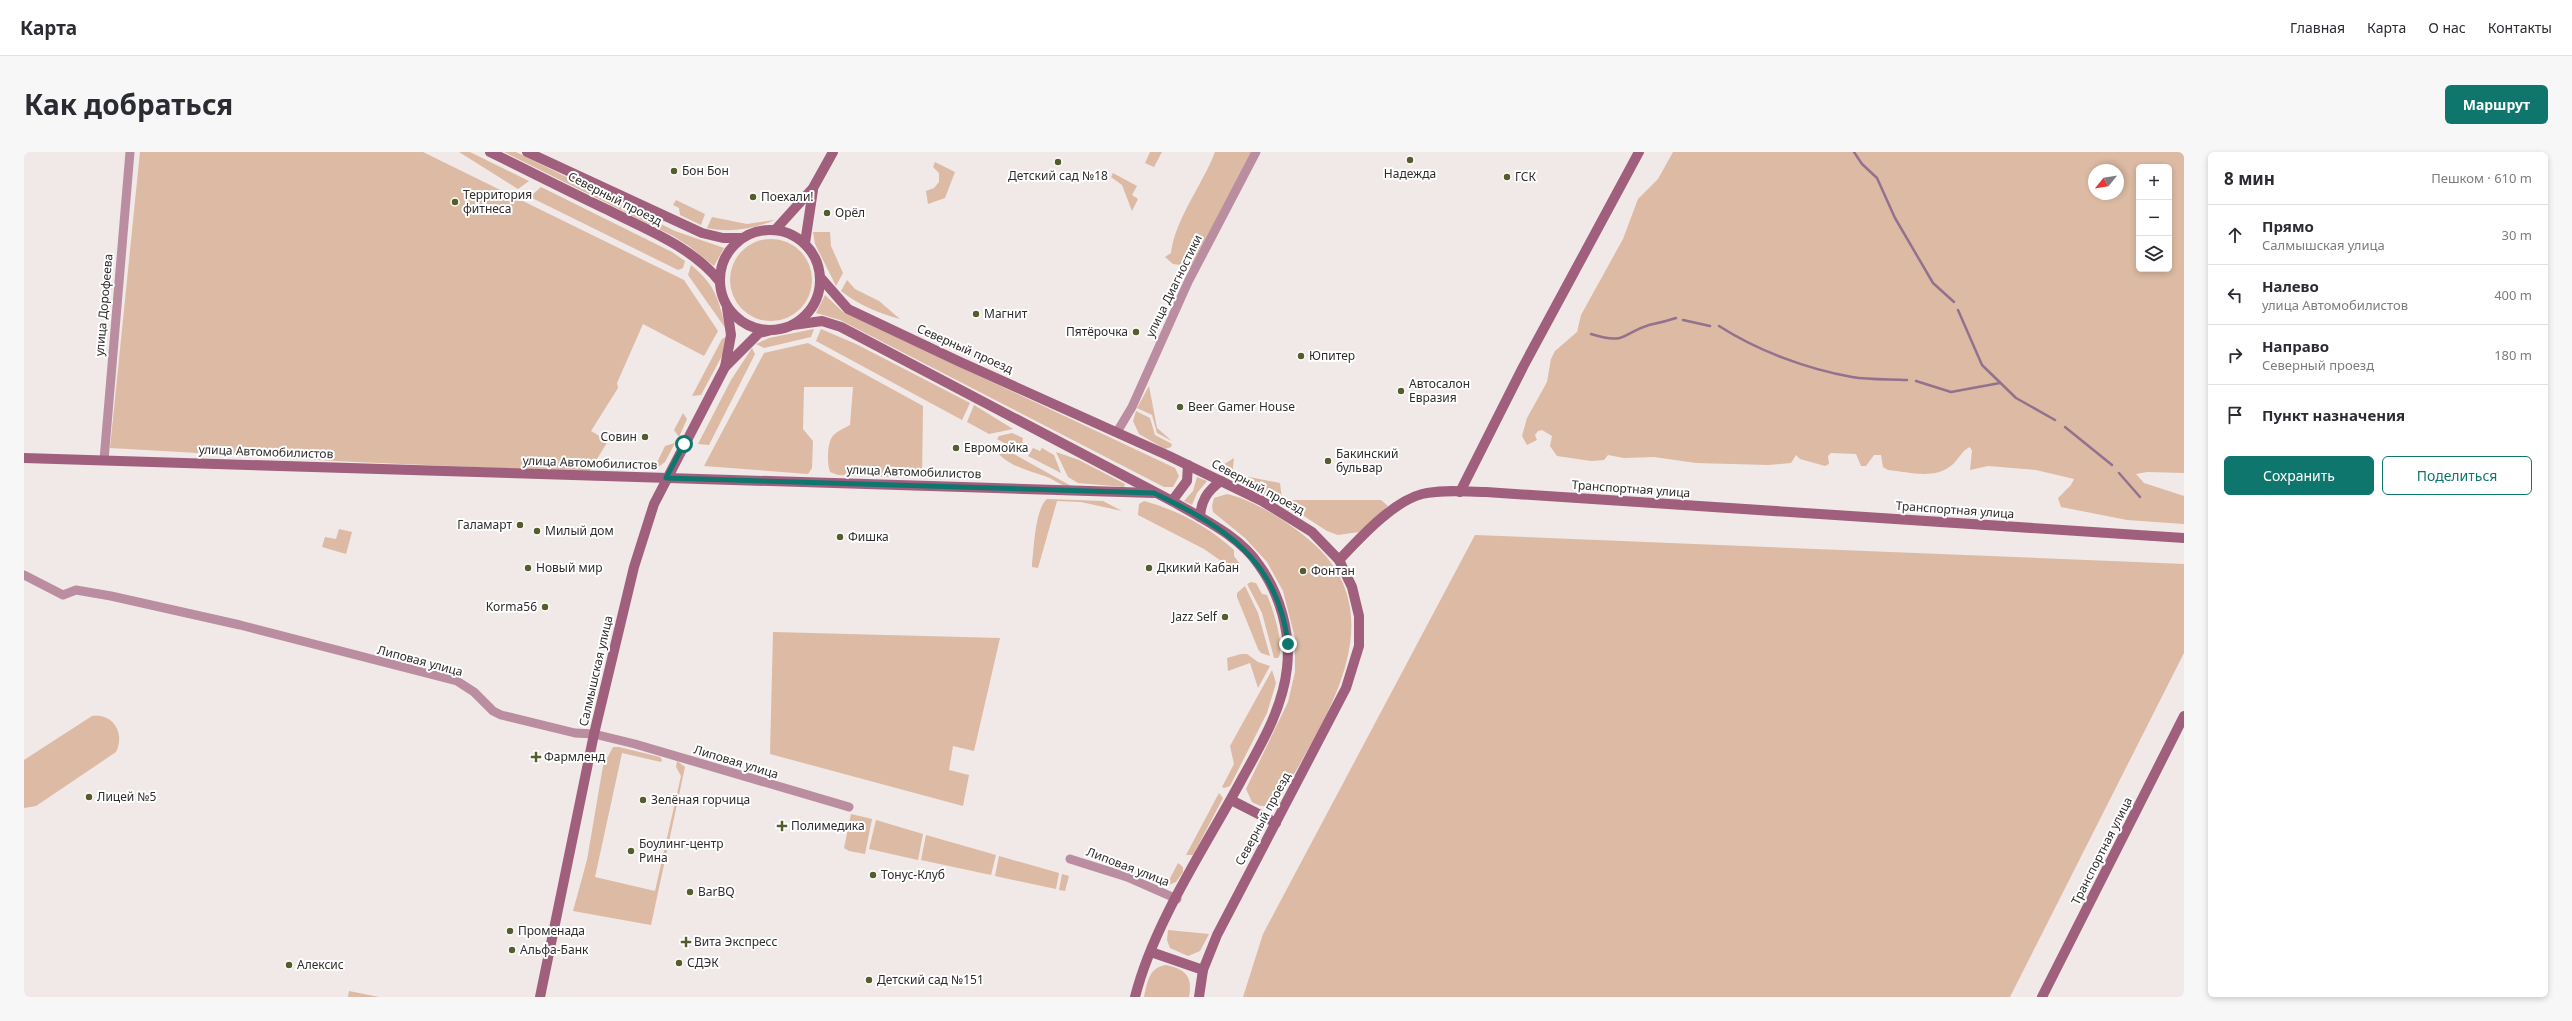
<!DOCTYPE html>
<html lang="ru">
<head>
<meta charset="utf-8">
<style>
  :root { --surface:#fff; --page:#f7f7f7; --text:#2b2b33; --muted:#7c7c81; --line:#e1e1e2; --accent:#0f766e }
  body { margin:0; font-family:"Noto Sans",sans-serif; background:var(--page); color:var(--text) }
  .controls { position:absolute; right:12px; top:12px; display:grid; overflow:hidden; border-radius:6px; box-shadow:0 2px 6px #0003 }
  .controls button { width:36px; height:36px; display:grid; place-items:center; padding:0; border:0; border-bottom:1px solid var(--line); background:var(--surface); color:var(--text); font:20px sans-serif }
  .compass { position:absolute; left:2064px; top:12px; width:36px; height:36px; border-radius:50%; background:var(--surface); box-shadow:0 2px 6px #0003; rotate:240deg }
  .stop { position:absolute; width:12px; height:12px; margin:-9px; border:3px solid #0f766e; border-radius:50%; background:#fff }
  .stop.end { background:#0f766e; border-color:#fff; box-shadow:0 1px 4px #0008 }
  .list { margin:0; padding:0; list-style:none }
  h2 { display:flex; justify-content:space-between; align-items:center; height:52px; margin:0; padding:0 16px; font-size:17px }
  h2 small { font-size:13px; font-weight:400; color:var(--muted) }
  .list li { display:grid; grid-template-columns:26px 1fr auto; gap:12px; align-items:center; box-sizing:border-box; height:60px; padding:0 16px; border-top:1px solid var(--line) }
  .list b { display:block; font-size:15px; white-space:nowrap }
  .list p { margin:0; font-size:13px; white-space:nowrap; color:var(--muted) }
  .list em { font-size:13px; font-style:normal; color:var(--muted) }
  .actions { display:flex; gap:8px; padding:12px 16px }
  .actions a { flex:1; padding:9px 0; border:1px solid var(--accent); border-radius:6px; text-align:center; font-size:14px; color:var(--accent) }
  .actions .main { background:var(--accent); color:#fff }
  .icon { flex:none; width:22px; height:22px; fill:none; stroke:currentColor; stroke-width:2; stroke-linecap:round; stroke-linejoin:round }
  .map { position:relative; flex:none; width:2160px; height:845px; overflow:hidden; border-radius:6px }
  header { display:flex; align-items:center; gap:24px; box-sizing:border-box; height:56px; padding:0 20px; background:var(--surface); border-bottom:1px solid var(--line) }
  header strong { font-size:19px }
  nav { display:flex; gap:22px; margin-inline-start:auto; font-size:14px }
  .intro { display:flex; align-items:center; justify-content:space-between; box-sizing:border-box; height:96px; padding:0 24px }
  h1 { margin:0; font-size:28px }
  .button { padding:10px 18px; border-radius:6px; background:var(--accent); color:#fff; font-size:14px; font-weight:700 }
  main { display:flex; gap:24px; padding:0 24px }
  aside { flex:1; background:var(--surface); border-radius:6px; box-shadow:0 2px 6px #0003 }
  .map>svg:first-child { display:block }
  .green { fill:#dcbaa3; fill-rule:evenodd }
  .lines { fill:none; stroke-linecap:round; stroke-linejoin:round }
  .stream { stroke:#92728d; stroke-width:2.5 }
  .street { stroke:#bb8da0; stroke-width:9 }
  .secondary { stroke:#a05f7c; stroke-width:10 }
  .route { stroke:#0f766e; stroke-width:5 }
  .poi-dot { fill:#545d2b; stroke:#fff; stroke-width:1.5 }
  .labels { text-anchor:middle; stroke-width:4; stroke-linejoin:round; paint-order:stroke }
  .poi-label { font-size:12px; fill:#302c2c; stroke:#fff; text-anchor:start }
  .street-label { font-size:12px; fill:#302c2c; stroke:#fff }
</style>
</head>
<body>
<header>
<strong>Карта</strong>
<nav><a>Главная</a><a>Карта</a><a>О нас</a><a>Контакты</a></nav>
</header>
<div class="intro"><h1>Как добраться</h1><a class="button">Маршрут</a></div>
<main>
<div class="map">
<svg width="2160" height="845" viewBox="0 0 2160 845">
  <rect width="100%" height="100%" fill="#f1e8e8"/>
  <g class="green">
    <path d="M 116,0 L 399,0 L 660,128 L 694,179 L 680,204 L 619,172 L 593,231 L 594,236 L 567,279 L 584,289 L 565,320 L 331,310 L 86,296 Z"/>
    <path d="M 435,0 L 446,0 L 505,29 L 494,37 Z"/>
    <path d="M 480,0 L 492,0 L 651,79 L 700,96 L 690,114 L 665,94 L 649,84 Z"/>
    <path d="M 1126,0 L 1138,0 L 1130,15 L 1121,11 Z"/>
    <path d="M 1191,0 L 1228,0 L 1169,115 L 1149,112 L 1141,105 L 1147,101 C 1151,67 1179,32 1191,0 Z"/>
    <path d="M 1649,0 L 2160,0 L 2160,321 L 2123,320 L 2112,322 L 2120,331 L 2160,344 L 2160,372 L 2103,368 L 2037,355 L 2034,346 L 2047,333 L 2050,327 L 2012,318 L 1964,314 L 1946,318 L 1948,299 L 1946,295 C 1938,298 1935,307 1928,313 C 1911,328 1885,320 1864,318 L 1859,315 L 1857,303 L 1850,303 L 1842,314 L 1837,314 L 1832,302 L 1807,301 L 1804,304 L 1805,312 L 1801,314 L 1776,307 L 1772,303 L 1767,311 L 1744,313 L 1672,311 L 1630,305 L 1600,306 L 1584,303 L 1580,308 L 1567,309 L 1533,304 L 1526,294 L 1528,284 L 1518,278 L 1514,279 L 1511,283 L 1513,288 L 1503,293 L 1498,284 L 1503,266 L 1523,230 L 1527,207 L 1531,199 L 1553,180 L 1557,163 L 1599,87 L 1614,47 L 1634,27 ZM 2115,15 L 2145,15 L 2145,117 L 2115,117 ZM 2070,18 L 2094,18 L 2094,42 L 2070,42 Z"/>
    <path d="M 911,10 L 931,20 L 921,46 L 904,52 L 902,39 L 910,36 L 915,30 L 915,21 L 909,15 Z"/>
    <path d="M 1089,21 L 1113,34 L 1108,43 L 1114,47 L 1108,59 L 1098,33 L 1087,25 Z"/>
    <path d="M 517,35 L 648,100 L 661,109 L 659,116 L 654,118 L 506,45 Z"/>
    <path d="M 652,48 L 681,62 L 677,73 L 656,63 L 655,56 L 649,53 Z"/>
    <path d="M 688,65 L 723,72 L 751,68 C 728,77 707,81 683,76 Z"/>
    <path d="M 789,80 L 806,80 L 807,94 L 819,121 L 812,134 L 791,92 Z"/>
    <circle cx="747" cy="128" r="41"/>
    <path d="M 667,113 C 692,134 694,146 702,177 L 664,123 Z"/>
    <path d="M 823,128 L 831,137 L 855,149 L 876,167 C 854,161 835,153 817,139 Z"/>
    <path d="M 801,143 L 819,160 L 1151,316 L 1155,324 L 1149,335 L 1140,335 L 816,168 L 792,161 Z"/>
    <path d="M 790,177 L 787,185 L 740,196 L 732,192 L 745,186 Z"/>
    <path d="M 797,177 L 832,192 L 946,251 L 938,268 L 792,189 Z"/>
    <path d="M 702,185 L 700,200 L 677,243 L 668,244 L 698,187 Z"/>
    <path d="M 784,191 L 899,254 L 898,326 L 814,323 L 806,320 C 803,311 803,293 808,285 C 811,280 821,276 826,273 L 829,235 L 780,235 L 779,277 L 789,289 L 788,316 L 784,322 L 680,314 L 740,201 Z"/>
    <path d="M 728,196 L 731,202 L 685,293 L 674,292 L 707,228 Z"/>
    <path d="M 1125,234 L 1133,276 L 1148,289 L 1133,281 L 1128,263 L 1113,256 Z"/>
    <path d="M 950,253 L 989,277 L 965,282 L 943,270 Z"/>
    <path d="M 1112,259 L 1126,266 L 1131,283 L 1148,292 L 1147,295 L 1141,297 L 1115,282 L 1109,269 Z"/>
    <path d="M 659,261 L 663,267 L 655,285 L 650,278 Z"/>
    <path d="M 988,281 L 999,286 L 998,290 L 1005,294 L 1001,302 L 973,287 L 975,284 Z"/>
    <path d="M 651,291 L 641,310 L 629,319 L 641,294 Z"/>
    <path d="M 970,291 L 1049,335 C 1038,335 1033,329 1023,325 C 1008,319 972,312 970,291 Z"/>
    <path d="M 1009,296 L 1016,299 L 1018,296 L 1030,303 L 1037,321 L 1004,304 Z"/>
    <path d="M 1032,300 L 1055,308 L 1101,332 L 1100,335 L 1054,331 L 1044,325 Z"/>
    <path d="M 1210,306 L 1208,323 L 1194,316 Z"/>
    <path d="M 1215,323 L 1256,331 L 1258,348 L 1357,348 L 1364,354 L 1335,380 L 1314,383 L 1303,379 L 1266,355 L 1220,332 Z"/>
    <path d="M 1173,325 L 1183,329 L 1173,341 L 1168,353 L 1160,349 L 1169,339 Z"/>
    <path d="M 1203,342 C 1229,348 1257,366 1278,382 C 1379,458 1301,567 1255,648 C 1246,656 1238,656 1228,650 L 1222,637 L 1264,550 L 1271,520 L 1271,486 L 1259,439 L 1243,410 L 1221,386 L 1189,360 L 1188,354 L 1190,346 Z"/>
    <path d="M 1023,347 L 1079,349 L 1098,359 L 1057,350 L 1033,349 L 1014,416 L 1008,415 L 1008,412 C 1010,397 1011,357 1023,347 Z"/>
    <path d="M 1120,349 C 1153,358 1185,375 1210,398 L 1210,404 L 1216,412 L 1213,420 L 1180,397 L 1114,363 L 1115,352 Z"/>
    <path d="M 315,377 L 328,380 L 322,402 L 298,395 L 301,385 L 312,387 Z"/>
    <path d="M 1451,383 L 2160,412 L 2160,501 L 1986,845 L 1219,845 L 1239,782 Z"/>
    <path d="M 1227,430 L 1232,431 L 1238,442 L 1243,443 C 1248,454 1262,497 1254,506 L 1250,506 L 1238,461 L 1223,432 Z"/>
    <path d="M 1221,434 L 1234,461 L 1246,504 L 1237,501 L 1234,497 L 1213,445 L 1213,441 Z"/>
    <path d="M 749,480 L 976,486 L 950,599 L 929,594 L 925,618 L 945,623 L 939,654 L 746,602 Z"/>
    <path d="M 1217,502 L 1223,502 L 1234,510 L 1246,514 L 1234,536 L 1226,511 L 1204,519 L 1203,506 Z"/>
    <path d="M 1248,518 L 1252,531 L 1243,561 L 1206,634 L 1200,636 L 1198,635 L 1210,612 L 1206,594 Z"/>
    <path d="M 68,564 C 90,561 101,582 92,600 L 12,654 L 0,656 L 0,608 Z"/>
    <path d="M 589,595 L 595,595 L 636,605 L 638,608 L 637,610 L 598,601 L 571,725 L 631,739 L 657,624 L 652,615 L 653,609 L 661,615 L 627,773 L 549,759 L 563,708 L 579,614 Z"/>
    <path d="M 1195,641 L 1199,646 L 1169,703 L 1162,703 Z"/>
    <path d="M 827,662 L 848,667 L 841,702 L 825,699 L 820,696 Z"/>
    <path d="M 852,668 L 899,682 L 894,708 L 845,697 Z"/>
    <path d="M 902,683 L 972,703 L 967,723 L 897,708 Z"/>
    <path d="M 975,704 L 1035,721 L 1032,737 L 971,724 Z"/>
    <path d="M 1154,711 L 1159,715 L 1159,720 L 1152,730 L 1142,734 Z"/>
    <path d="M 1038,722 L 1045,724 L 1041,739 L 1035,738 Z"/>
    <path d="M 1144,778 L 1185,782 L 1176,799 L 1164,804 L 1146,796 L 1143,788 Z"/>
    <path d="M 1142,813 C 1162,817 1169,825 1165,845 L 1120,845 C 1123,831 1125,815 1142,813 Z"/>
    <path d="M 325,839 L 355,845 L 324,845 Z"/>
  </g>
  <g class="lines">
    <g class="stream">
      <path d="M 1830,0 L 1838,12 L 1853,26 L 1871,66 L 1909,131 L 1930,150"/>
      <path d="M 1934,158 L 1958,213 L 1992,246 L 2031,268"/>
      <path d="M 1659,168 L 1686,174"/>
      <path d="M 1695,174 C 1734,199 1783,217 1828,225 C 1846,228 1865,227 1883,228"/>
      <path d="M 1567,182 C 1603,193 1596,182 1625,173 C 1635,171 1643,169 1652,166"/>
      <path d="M 1892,229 L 1927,240 L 1976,231"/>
      <path d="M 2041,275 L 2088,313"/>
      <path d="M 2095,321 L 2116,345"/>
    </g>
    <g class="street">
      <path d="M 1093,280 L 1108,255 L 1164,130 L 1232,0"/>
      <path d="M 80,308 L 106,0"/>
      <path d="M 0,423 L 39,443 L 52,438 L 87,444 L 216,473 L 433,529 L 450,540 L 469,559 L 477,563 L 551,581 L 570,582 L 611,592 L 825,655"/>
      <path d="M 1046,707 L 1103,725 L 1153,747"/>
    </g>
    <g class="secondary">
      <path d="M 466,0 C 505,19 544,39 584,58 C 623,78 669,95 696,130"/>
      <path d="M 503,0 L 678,81 L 699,86 L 717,86"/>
      <path d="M 752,77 L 789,36 L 809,0"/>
      <circle cx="746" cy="128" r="50"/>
      <path d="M 781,91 L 789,38"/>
      <path d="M 796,125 L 824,157 L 934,209 L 1145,304 L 1238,349 L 1288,380 L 1315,408 L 1328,435 L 1335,464 L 1335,494 L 1322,536 L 1193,783 L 1179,818 L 1175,845"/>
      <path d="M 769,173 L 798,169 L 817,175 L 1148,349 C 1177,366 1216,384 1235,413 C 1256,442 1267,481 1263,516 C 1259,555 1238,591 1219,625 C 1182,694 1130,770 1111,845"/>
      <path d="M 701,215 L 707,183 L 703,156"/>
      <path d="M 0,306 L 1130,341"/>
      <path d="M 1436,340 L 1499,215 L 1615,0"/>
      <path d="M 1148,349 L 1163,329 L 1164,313"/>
      <path d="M 1176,365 C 1177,349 1183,339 1197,329"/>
      <path d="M 1315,408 C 1336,386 1368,350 1398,342 C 1419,337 1442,340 1462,340 L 2160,386"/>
      <path d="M 1207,648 L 1252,671"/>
      <path d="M 1127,800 L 1179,818"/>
      <path d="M 516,845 L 570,582 L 610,415 L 630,352 L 701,215 L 735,181 L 748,178"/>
      <path d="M 2018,845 L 2160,564"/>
    </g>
  </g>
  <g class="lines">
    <path class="route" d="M 660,292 L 642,326 L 1130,341 C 1201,375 1254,408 1264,492"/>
  </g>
  <g class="poi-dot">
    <circle cx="1386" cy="8" r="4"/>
    <circle cx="1034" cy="10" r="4"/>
    <circle cx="650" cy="19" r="4"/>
    <circle cx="1483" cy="25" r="4"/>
    <circle cx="729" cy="45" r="4"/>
    <circle cx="431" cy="50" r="4"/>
    <circle cx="803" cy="61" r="4"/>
    <circle cx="952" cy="162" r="4"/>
    <circle cx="1112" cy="180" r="4"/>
    <circle cx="1277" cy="204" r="4"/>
    <circle cx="1377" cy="239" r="4"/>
    <circle cx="1156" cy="255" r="4"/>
    <circle cx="621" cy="285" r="4"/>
    <circle cx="932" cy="296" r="4"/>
    <circle cx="1304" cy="309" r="4"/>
    <circle cx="496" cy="373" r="4"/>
    <circle cx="513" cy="379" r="4"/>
    <circle cx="816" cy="385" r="4"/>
    <circle cx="504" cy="416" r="4"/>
    <circle cx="1125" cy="416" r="4"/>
    <circle cx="1279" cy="419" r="4"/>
    <circle cx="521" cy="455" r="4"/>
    <circle cx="1201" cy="465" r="4"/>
    <path d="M510 599h4v4h4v4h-4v4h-4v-4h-4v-4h4z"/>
    <circle cx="65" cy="645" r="4"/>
    <circle cx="619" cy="648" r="4"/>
    <path d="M756 668h4v4h4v4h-4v4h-4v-4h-4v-4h4z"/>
    <circle cx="607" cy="699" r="4"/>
    <circle cx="849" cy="723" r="4"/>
    <circle cx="666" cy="740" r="4"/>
    <circle cx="486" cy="779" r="4"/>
    <path d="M660 784h4v4h4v4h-4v4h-4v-4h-4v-4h4z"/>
    <circle cx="488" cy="798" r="4"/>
    <circle cx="655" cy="811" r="4"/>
    <circle cx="265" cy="813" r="4"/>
    <circle cx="845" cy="828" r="4"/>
  </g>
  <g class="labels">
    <g class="poi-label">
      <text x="658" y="23">Бон Бон</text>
      <text x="1386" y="26" text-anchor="middle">Надежда</text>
      <text x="1034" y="28" text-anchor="middle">Детский сад №18</text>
      <text x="1491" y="29">ГСК</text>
      <text x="439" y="47">Территория<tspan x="439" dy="14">фитнеса</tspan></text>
      <text x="737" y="49">Поехали!</text>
      <text x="811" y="65">Орёл</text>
      <text x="960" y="166">Магнит</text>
      <text x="1104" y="184" text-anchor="end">Пятёрочка</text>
      <text x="1285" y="208">Юпитер</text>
      <text x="1385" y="236">Автосалон<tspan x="1385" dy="14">Евразия</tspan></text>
      <text x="1164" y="259">Beer Gamer House</text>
      <text x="613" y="289" text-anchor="end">Совин</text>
      <text x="940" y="300">Евромойка</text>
      <text x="1312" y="306">Бакинский<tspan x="1312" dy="14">бульвар</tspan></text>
      <text x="488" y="377" text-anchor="end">Галамарт</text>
      <text x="521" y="383">Милый дом</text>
      <text x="824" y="389">Фишка</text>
      <text x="512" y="420">Новый мир</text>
      <text x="1133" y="420">Дкикий Кабан</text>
      <text x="1287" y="423">Фонтан</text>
      <text x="513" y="459" text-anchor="end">Korma56</text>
      <text x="1193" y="469" text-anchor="end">Jazz Self</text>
      <text x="520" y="609">Фармленд</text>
      <text x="73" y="649">Лицей №5</text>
      <text x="627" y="652">Зелёная горчица</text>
      <text x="767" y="678">Полимедика</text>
      <text x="615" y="696">Боулинг-центр<tspan x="615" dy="14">Рина</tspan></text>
      <text x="857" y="727">Тонус-Клуб</text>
      <text x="674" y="744">BarBQ</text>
      <text x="494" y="783">Променада</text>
      <text x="670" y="794">Вита Экспресс</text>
      <text x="496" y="802">Альфа-Банк</text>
      <text x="663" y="815">СДЭК</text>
      <text x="273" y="817">Алексис</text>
      <text x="853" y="832">Детский сад №151</text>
    </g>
    <g class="street-label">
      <text transform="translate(591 47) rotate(27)" y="4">Северный проезд</text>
      <text transform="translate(1150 134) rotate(-64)" y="4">улица Диагностики</text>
      <text transform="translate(80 153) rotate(-85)" y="4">улица Дорофеева</text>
      <text transform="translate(941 197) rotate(24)" y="4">Северный проезд</text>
      <text transform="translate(242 300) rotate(2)" y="4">улица Автомобилистов</text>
      <text transform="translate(566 311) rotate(2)" y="4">улица Автомобилистов</text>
      <text transform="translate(890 320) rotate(2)" y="4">улица Автомобилистов</text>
      <text transform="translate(1234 335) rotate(28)" y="4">Северный проезд</text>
      <text transform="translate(1607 337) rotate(4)" y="4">Транспортная улица</text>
      <text transform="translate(1931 358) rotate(4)" y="4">Транспортная улица</text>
      <text transform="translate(396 509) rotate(15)" y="4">Липовая улица</text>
      <text transform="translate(572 519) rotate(-77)" y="4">Салмышская улица</text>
      <text transform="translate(712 610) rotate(17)" y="4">Липовая улица</text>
      <text transform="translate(1239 667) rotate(-62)" y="4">Северный проезд</text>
      <text transform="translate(2078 699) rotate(-63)" y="4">Транспортная улица</text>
      <text transform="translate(1104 715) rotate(21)" y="4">Липовая улица</text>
    </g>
  </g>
</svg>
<div class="controls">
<button>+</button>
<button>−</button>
<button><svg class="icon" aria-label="layers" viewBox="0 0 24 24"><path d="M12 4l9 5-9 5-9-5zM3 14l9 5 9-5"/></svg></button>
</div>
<svg class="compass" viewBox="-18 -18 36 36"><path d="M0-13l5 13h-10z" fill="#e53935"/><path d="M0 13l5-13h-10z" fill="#7c7c81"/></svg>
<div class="stop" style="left:660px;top:292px"></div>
<div class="stop end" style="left:1264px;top:492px"></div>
</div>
<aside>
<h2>8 мин<small>Пешком · 610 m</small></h2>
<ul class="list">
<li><svg class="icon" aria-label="ahead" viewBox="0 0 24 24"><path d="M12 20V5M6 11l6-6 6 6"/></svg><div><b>Прямо</b><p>Салмышская улица</p></div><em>30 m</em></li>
<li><svg class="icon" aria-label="left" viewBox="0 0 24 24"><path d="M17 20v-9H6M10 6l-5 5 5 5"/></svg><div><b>Налево</b><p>улица Автомобилистов</p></div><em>400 m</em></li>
<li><svg class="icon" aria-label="right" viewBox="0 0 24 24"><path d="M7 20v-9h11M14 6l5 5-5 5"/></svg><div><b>Направо</b><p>Северный проезд</p></div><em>180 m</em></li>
<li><svg class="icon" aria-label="arrive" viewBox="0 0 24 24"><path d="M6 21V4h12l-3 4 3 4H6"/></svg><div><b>Пункт назначения</b></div></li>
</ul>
<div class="actions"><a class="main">Сохранить</a><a>Поделиться</a></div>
</aside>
</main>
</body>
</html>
